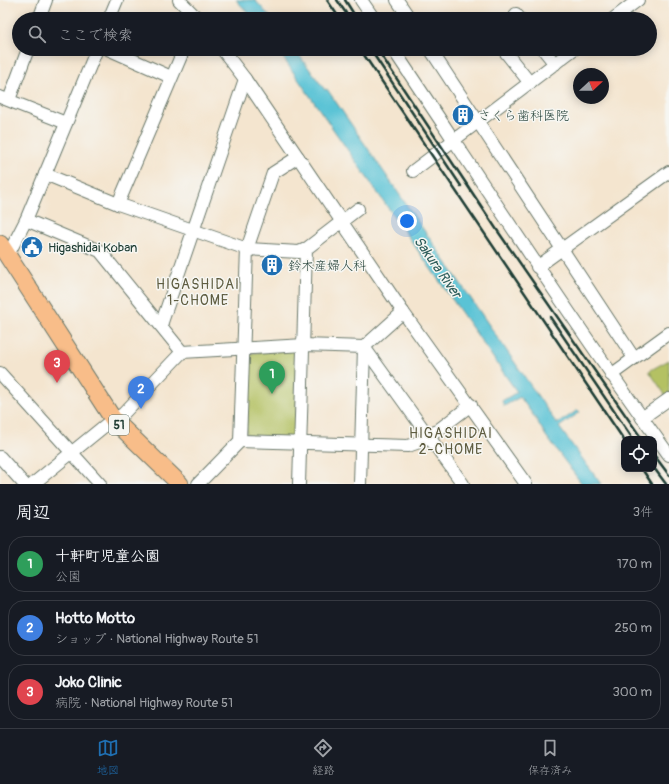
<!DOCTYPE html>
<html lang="ja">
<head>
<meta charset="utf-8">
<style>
  :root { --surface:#171b24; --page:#242831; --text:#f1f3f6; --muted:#9ea1a6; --line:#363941; --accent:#1f6fb2 }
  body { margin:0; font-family:Pangolin,"Klee One",sans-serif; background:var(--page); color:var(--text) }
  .controls { position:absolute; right:12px; bottom:12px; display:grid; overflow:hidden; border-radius:8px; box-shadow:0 2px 10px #0003 }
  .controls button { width:36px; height:36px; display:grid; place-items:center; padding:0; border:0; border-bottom:1px solid var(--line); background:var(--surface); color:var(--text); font:20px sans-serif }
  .compass { position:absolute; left:573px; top:68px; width:36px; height:36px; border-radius:50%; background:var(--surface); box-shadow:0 2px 10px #0003; rotate:68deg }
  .you { position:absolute; left:407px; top:221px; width:14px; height:14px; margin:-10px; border:3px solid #fff; border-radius:50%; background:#1a73e8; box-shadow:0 0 0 6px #1a73e833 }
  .badge { display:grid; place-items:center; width:26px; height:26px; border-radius:50%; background:var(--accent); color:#fff; font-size:13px; font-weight:700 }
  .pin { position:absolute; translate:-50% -33px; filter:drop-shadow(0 1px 2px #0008) }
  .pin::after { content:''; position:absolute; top:21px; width:14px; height:12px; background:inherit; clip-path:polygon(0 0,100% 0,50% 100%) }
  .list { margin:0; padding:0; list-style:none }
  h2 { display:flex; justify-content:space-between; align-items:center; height:52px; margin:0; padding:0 16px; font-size:17px }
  h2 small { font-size:13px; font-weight:400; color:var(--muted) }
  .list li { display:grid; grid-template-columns:26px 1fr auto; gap:12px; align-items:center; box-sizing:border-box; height:56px; margin:0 8px 8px; padding:0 8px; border:1px solid var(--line); border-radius:16px }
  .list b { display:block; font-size:15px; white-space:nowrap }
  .list p { margin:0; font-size:13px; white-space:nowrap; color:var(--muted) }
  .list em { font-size:13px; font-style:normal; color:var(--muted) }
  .icon { flex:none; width:22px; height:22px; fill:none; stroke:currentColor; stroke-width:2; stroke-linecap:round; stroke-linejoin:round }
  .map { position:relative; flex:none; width:669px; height:484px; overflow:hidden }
  .search { position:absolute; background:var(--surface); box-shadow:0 2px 10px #0003; left:12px; right:12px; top:12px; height:44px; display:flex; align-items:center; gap:10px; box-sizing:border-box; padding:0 14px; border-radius:22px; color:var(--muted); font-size:15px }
  .sheet { height:244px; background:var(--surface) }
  nav { display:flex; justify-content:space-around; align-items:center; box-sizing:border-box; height:56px; border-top:1px solid var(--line); background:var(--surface); font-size:11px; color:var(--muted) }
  nav a { display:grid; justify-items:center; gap:2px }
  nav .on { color:var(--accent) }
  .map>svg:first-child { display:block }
  .green { fill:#b4c164; stroke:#6a7f4c }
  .water { fill:#5ac3d5; stroke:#3c8084 }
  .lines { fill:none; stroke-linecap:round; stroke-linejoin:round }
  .minor-casing { stroke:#6a786a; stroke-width:14 }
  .highway-casing { stroke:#6a786a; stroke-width:19 }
  .minor { stroke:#fff; stroke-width:12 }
  .highway { stroke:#f8bd89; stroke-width:17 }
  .rail { stroke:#1f3d34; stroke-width:2.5 }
  .labels { text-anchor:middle; stroke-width:3; stroke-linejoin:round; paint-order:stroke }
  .shield { fill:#f6f6f2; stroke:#60746d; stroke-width:1 }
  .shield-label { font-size:12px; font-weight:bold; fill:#1f3d34 }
  .poi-label { font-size:13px; fill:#1f3d34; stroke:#f6f6f2; text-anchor:start }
  .water-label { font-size:14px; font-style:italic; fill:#2e5e5c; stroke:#f6f6f2 }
  .neighbourhood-label { font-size:14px; letter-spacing:1px; fill:#5f5d41; stroke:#f6f6f2 }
</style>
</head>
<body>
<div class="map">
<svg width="669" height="484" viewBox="0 0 669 484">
  <rect width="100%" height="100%" fill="#f6f6f2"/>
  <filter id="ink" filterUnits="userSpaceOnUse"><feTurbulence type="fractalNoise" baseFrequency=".025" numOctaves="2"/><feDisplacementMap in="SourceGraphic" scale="8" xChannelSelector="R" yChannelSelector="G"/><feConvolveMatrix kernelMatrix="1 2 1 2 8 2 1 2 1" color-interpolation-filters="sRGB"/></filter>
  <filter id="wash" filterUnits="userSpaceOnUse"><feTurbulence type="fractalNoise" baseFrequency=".012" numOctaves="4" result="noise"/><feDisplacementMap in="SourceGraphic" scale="16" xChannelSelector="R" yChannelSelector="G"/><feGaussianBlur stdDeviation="0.9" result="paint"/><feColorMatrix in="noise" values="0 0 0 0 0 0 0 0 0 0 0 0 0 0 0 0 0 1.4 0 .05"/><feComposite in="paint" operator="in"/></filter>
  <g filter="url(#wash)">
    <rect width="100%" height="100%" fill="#f4e5cf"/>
    <g class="green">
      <path d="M 295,349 L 297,352 L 297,439 L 250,436 L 246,433 L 248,355 L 251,353 Z"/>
      <path d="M 669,360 L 669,394 L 666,396 L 649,371 Z"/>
    </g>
    <g class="water">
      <path d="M 236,0 L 255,0 L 272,19 L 254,19 Z"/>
      <path d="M 277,49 L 295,49 L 296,51 L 305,49 L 299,55 L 325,90 L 327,89 L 557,424 L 578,410 L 580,412 L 559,427 L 601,484 L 582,484 L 546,436 L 536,419 L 520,397 L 504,406 L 502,401 L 517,392 Z"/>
    </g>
  </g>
  <g filter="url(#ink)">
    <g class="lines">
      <g class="minor-casing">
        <g id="minor">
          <path d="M 179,0 L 198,19"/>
          <path d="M 361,0 L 374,19"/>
          <path d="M 397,0 L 410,19"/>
          <path d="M 516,14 L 520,19"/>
          <path d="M 39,19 L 46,0"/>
          <path d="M 109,19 L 117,0"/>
          <path d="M 613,19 L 638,0"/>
          <path d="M 108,49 L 171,77"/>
          <path d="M 222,49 L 245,79 L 403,312 L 526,484"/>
          <path d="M 393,49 C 484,185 573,322 669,455"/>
          <path d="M 430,49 L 634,358"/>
          <path d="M 503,49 L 530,83"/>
          <path d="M 543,49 L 555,64"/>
          <path d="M 0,97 L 66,123"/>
          <path d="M 9,100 L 28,49"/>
          <path d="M 413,171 L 574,49"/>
          <path d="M 45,174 L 118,204 L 247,249 L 299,252 L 306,249"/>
          <path d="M 118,204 L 184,49"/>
          <path d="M 26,220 L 100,251 L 182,352"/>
          <path d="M 8,255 L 26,220 L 97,49"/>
          <path d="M 537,267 L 669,172"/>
          <path d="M 161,325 L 245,79"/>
          <path d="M 0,373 L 100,484"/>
          <path d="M 611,375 L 669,333"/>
          <path d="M 642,418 L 669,399"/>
          <path d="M 240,441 L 408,446 L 425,440 L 471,405"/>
          <path d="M 0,457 L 24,484"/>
          <path d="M 33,484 L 113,419 L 123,414 L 182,352 L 304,345 L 364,347 L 463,484"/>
          <path d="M 198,484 L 240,441 L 247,249 L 273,173 L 298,157"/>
          <path d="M 299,484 L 306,249 L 358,209"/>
          <path d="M 360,484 L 364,347 L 403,312"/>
        </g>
      </g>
      <g class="highway-casing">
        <path id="highway" d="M 0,244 L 113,419 L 180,484"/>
      </g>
      <use href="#minor" class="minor"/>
      <use href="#highway" class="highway"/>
      <g class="rail">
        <path d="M 327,0 L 340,19"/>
        <path d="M 337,0 L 350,19"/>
        <path d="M 345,0 L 357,19"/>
        <path d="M 360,49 L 624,440"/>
        <path d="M 370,49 L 461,186"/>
        <path d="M 377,49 L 497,230 L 642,439"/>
        <path d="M 550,317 L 633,439"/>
        <path d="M 654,455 L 669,475"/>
        <path d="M 654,468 L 666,484"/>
        <path d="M 642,469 L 652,484"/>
      </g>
    </g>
  </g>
  <defs>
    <g id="building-disc" transform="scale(1.15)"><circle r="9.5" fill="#1f6fb2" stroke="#f6f6f2"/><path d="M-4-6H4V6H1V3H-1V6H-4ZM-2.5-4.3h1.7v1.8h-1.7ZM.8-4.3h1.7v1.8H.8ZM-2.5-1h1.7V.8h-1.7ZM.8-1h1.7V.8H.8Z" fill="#fff"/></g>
    <g id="civic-disc" transform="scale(1.15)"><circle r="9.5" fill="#1f6fb2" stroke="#f6f6f2"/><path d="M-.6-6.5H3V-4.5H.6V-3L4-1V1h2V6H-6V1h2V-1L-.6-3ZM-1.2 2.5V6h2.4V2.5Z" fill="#fff"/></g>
  </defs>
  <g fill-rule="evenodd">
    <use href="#building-disc" x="463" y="115"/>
    <use href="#civic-disc" x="32" y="247"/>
    <use href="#building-disc" x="272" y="265"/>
  </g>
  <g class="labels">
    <rect class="shield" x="109" y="415" width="20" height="20" rx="3"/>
    <g class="shield-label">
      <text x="119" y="429">51</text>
    </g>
    <g class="poi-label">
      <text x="478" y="120">さくら歯科医院</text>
      <text x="48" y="252">Higashidai Koban</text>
      <text x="288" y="270">鈴木産婦人科</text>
    </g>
    <g class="water-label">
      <text transform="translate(438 267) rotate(55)" y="5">Sakura River</text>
    </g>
    <g class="neighbourhood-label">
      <text x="198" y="289">HIGASHIDAI<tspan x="198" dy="16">1-CHOME</tspan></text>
      <text x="451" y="438">HIGASHIDAI<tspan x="451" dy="16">2-CHOME</tspan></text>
    </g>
  </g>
</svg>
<div class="controls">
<button><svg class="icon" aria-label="locate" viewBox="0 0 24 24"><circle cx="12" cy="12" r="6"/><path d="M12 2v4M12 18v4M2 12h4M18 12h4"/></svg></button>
</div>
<svg class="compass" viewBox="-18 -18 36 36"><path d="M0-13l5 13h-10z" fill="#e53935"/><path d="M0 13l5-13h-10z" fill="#9ea1a6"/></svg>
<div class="you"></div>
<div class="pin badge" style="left:272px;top:394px;background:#2e9e5b">1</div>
<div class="pin badge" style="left:141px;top:409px;background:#3f7fe0">2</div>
<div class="pin badge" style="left:57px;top:383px;background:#e0444e">3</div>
<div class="search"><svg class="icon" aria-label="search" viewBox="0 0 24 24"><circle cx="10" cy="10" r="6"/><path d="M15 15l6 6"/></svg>ここで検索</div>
</div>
<section class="sheet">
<h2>周辺<small>3件</small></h2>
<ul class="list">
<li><span class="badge" style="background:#2e9e5b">1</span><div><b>十軒町児童公園</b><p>公園</p></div><em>170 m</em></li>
<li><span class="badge" style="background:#3f7fe0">2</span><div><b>Hotto Motto</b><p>ショップ · National Highway Route 51</p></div><em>250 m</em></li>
<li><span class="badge" style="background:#e0444e">3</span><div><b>Joko Clinic</b><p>病院 · National Highway Route 51</p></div><em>300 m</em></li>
</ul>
</section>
<nav>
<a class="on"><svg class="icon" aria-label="map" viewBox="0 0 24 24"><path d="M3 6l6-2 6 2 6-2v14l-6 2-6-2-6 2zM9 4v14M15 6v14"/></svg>地図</a>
<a><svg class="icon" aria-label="directions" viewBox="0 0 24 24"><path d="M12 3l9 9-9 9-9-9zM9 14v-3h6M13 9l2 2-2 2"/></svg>経路</a>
<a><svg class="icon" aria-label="saved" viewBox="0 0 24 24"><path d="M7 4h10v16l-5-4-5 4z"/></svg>保存済み</a>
</nav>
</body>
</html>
